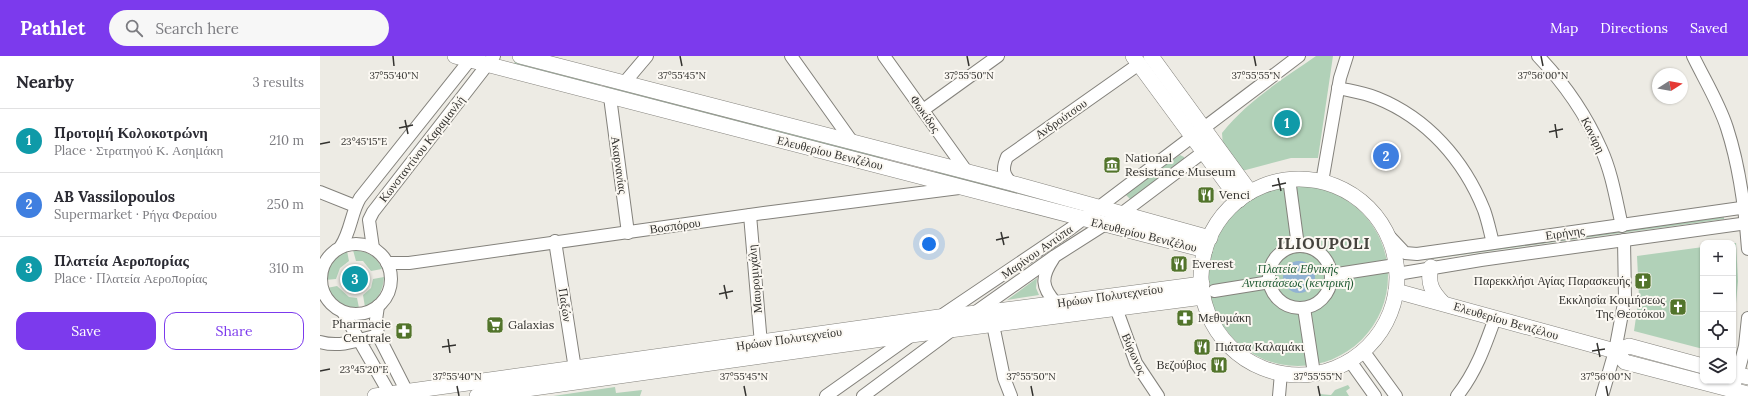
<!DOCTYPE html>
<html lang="en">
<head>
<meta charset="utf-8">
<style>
  :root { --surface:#fff; --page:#f7f7f7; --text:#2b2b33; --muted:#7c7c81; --line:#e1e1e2; --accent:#7c3aed }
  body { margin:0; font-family:Lora,serif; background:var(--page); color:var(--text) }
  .controls { position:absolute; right:12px; bottom:12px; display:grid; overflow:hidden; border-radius:8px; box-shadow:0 1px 3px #0004 }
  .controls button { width:36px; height:36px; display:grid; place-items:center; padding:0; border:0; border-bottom:1px solid var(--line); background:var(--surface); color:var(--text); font:20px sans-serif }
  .compass { position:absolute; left:1332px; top:12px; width:36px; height:36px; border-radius:50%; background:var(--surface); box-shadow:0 1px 3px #0004; rotate:79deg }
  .you { position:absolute; left:609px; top:188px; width:14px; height:14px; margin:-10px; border:3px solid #fff; border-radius:50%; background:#1a73e8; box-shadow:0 0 0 6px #1a73e833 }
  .badge { display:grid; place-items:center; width:26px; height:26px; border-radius:50%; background:var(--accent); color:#fff; font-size:13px; font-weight:700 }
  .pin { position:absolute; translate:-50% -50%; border:2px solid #fff; box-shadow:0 1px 4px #0006 }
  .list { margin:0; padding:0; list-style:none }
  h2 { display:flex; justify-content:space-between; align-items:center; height:52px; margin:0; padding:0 16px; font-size:17px }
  h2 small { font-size:13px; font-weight:400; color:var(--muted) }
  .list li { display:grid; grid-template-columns:26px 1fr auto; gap:12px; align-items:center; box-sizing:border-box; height:64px; padding:0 16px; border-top:1px solid var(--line) }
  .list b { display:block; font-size:15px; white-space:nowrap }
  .list p { margin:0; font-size:13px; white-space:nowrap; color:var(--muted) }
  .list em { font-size:13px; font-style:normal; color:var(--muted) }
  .actions { display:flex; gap:8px; padding:12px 16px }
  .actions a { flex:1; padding:9px 0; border:1px solid var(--accent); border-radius:12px; text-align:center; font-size:14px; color:var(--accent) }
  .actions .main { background:var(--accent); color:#fff }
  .icon { flex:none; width:22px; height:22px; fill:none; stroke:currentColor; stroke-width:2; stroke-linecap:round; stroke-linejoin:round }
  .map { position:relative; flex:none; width:1428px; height:340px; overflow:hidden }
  header { display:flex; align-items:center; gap:24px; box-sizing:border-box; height:56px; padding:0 20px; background:var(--accent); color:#fff }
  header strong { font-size:19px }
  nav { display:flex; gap:22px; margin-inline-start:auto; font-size:14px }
  .search { width:280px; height:36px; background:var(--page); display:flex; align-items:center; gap:10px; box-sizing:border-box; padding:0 14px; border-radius:22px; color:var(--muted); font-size:15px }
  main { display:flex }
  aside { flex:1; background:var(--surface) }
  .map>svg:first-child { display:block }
  .green { fill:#b1d1b8 }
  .water { fill:#91b2d3 }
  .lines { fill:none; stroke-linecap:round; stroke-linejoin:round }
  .minor-casing { stroke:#84827c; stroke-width:14 }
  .major-casing { stroke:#84827c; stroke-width:16 }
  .minor { stroke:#fff; stroke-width:12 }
  .major { stroke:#fff; stroke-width:15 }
  .ticks { fill:none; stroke:#33322f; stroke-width:1.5 }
  .labels { text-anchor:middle; stroke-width:4; stroke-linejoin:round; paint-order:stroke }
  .street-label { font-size:12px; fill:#33322f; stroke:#fbf8f2 }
  .poi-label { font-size:12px; fill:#33322f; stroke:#fbf8f2; text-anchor:start }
  .park-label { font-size:12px; font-style:italic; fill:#1d5931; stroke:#fbf8f2 }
  .district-label { font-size:16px; font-weight:bold; letter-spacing:1px; fill:#45433d; stroke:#fbf8f2 }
  .ticks-label { font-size:10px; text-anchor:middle; fill:#33322f; stroke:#fbf8f2; stroke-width:4; stroke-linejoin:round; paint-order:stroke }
</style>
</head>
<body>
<header>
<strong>Pathlet</strong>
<div class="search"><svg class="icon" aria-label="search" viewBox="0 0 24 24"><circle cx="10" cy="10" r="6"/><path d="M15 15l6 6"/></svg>Search here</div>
<nav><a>Map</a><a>Directions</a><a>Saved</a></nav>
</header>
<main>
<aside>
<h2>Nearby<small>3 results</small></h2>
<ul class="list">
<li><span class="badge" style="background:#0f9aa8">1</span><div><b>Προτομή Κολοκοτρώνη</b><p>Place · Στρατηγού Κ. Ασημάκη</p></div><em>210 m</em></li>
<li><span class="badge" style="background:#3f7fe0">2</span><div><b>AB Vassilopoulos</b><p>Supermarket · Ρήγα Φεραίου</p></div><em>250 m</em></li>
<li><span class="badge" style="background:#0f9aa8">3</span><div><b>Πλατεία Αεροπορίας</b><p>Place · Πλατεία Αεροπορίας</p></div><em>310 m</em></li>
</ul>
<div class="actions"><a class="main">Save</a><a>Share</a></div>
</aside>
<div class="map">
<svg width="1428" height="340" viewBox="0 0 1428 340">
  <rect width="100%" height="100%" fill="#edebe4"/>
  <g class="green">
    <path d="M 996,0 L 1013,0 L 998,102 L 971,102 L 922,115 L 903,91 L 902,77 C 927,45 963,23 996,0 Z"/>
    <path d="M 195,5 L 281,28 L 280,30 L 194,8 Z"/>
    <path d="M 285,29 L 563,101 L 562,104 L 284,31 Z"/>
    <path d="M 860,99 L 864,101 L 864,105 L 811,144 L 805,138 Z"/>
    <path d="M 616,115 L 743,149 L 742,151 L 615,118 Z"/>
    <circle cx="978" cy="220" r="90"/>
    <path d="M 1404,161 L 1404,163 L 1104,204 L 1104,202 Z"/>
    <path d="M 1413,187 L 1416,187 L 1418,225 L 1413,281 Z"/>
    <path d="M 1383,191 L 1383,293 L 1314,275 L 1319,241 L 1317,200 Z"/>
    <path d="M 33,194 C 47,195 57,200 62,213 L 51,215 L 43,205 L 36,205 Z"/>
    <path d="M 27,195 L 29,205 L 20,212 L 16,223 L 5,224 C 7,210 13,200 27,195 Z"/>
    <circle cx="36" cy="223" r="7"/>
    <path d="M 64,221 C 63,235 58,245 45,251 L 43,239 L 51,232 L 53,223 Z"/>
    <path d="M 717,222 L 716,232 L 719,239 L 687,244 Z"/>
    <path d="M 17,230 L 29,241 L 37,242 L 39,252 C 24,253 13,246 7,232 Z"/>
    <path d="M 1028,329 L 1030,332 L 1026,335 L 1029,340 L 999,340 L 999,338 L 1011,339 L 1015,334 Z"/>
    <path d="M 295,331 L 296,337 L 322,334 L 320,340 L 233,340 Z"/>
  </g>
  <circle class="water" cx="979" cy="221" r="16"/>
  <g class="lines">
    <g class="minor-casing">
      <g id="minor">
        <path d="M 471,0 L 533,87"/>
        <path d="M 564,0 L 647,116"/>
        <path d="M 1218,0 C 1244,27 1266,59 1281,93 C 1292,117 1296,144 1302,170"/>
        <path d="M 1373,0 C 1384,23 1399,47 1407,72 C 1420,112 1425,152 1428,193"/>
        <path d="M 305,26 L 327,0"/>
        <path d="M 1018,32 C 1031,35 1045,37 1057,42 C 1107,62 1144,104 1164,154 C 1168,165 1170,176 1173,187"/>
        <path d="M 290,41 L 308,177"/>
        <path d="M 603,54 L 678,0"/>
        <path d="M 1002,126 L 1020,22 L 1027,0"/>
        <path d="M 691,127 C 683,118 682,113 687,101 L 819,8"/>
        <path d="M 970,130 L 978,190"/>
        <path d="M 0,136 L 35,150"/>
        <path d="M 430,159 L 441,288"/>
        <path d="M 1069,180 L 1085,197 L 1097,198 L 1428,151"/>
        <path d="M 235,185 L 255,313"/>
        <circle cx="36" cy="223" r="35"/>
        <path d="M 21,190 C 31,175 31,157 40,142 L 153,0"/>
        <circle cx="980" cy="221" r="31"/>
        <path d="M 53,192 L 49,164 L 53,156 L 174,0"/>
        <path d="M 733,203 C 721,221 721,231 736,247"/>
        <path d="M 67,207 L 89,207 L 444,157 L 639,132"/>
        <path d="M 1077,218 L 1161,204 L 1428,167"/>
        <path d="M 1011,219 L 1069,210"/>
        <path d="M 894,235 L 950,226"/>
        <path d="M 58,250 L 56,264 L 58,279 L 89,340"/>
        <path d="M 796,252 L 816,307 L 838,340"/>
        <path d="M 984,252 L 993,311"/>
        <path d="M 23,256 L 71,340"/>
        <path d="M 653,258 L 735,200 L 801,158 L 890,91"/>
        <path d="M 671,259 L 684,322 L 691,340"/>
        <path d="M 621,260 L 750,173 L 979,0"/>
        <path d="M 0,286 C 20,292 39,284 58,279"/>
        <path d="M 1044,296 L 1076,340"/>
        <path d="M 1030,305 L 1055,340"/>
        <path d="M 1415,328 L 1425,290 L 1428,262"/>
        <path d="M 506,340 L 592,279"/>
        <path d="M 543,340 L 632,274"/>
        <path d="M 959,340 L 961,317"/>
        <path d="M 1137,340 C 1156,316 1165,290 1175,262"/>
        <path d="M 1282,340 L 1295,295 L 1305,242 L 1304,184"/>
      </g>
    </g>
    <g class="major-casing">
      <g id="major">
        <path d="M 135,0 L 885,194"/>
        <path d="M 200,0 L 691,127 L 890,182"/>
        <path d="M 813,0 L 919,144"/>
        <path d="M 831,0 L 930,136"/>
        <circle cx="979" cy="221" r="98"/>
        <path d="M 1111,211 C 1107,227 1112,236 1123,247"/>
        <path d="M 1076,235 L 1295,295 L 1305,306 L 1428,338"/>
        <path d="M 1295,295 L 1309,290 L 1383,310"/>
        <path d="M 1413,318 L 1428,321"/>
        <path d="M 55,340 L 619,261 L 685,254 L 882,228"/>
        <path d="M 157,340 L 591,279 L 883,241"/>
      </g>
    </g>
    <use href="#minor" class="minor"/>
    <use href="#major" class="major"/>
  </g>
  <path class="ticks" d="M 73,0 L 74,10M 360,0 L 362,10M 647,0 L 649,10M 934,0 L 936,10M 1221,0 L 1223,10M 85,64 L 88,78M 1235,68 L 1237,82M 79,72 L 93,69M 1229,76 L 1243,73M 0,88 L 10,86M 958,122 L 961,135M 952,130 L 966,127M 681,176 L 684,189M 676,184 L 689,181M 404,229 L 407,243M 399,238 L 413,235M 128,283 L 130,297M 1277,287 L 1280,301M 122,291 L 136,289M 1272,295 L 1285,293M 0,315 L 10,313M 137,330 L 139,340M 424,330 L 426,340M 711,330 L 713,340M 998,330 L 1000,340M 1286,330 L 1288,340"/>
  <defs>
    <g id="museum-square" transform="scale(0.9)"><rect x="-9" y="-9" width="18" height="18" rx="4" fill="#52742b" stroke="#fbf8f2"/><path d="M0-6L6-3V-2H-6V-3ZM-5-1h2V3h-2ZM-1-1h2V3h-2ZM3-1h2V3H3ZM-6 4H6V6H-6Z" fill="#fff"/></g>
    <g id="restaurant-square" transform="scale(0.9)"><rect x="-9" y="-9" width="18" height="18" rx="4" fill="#52742b" stroke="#fbf8f2"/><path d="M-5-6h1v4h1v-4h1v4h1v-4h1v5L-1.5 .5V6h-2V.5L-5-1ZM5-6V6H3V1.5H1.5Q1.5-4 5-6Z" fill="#fff"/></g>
    <g id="church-square" transform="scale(0.9)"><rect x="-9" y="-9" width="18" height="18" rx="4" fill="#52742b" stroke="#fbf8f2"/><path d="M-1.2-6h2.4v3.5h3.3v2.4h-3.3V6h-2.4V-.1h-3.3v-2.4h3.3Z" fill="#fff"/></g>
    <g id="pharmacy-square" transform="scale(0.9)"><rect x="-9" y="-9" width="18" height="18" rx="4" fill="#52742b" stroke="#fbf8f2"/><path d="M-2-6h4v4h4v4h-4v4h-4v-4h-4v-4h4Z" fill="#fff"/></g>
    <g id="supermarket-square" transform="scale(0.9)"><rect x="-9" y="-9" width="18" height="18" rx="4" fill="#52742b" stroke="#fbf8f2"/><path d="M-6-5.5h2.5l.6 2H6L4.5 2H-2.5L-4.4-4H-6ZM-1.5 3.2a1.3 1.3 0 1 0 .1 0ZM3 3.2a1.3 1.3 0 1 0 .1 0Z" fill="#fff"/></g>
  </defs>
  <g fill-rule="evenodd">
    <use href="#museum-square" x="792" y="109"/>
    <use href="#restaurant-square" x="886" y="139"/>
    <use href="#restaurant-square" x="859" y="208"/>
    <use href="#church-square" x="1323" y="225"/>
    <use href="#church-square" x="1358" y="251"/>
    <use href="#pharmacy-square" x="865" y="262"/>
    <use href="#supermarket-square" x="175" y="269"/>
    <use href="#pharmacy-square" x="84" y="275"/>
    <use href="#restaurant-square" x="882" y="291"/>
    <use href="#restaurant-square" x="899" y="309"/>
  </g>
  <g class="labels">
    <g class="street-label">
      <text transform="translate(605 58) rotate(55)" y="4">Φωκίδος</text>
      <text transform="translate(741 63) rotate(-35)" y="4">Ανδρούτσου</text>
      <text transform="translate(1273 79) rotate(63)" y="4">Κανάρη</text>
      <text transform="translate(102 93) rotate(-52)" y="4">Κωνσταντίνου Καραμανλή</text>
      <text transform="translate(510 97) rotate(14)" y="4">Ελευθερίου Βενιζέλου</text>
      <text transform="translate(299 109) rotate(82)" y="4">Ακαρνανίας</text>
      <text transform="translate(355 170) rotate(-8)" y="4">Βοσπόρου</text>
      <text transform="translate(1245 177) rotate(-8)" y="4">Ειρήνης</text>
      <text transform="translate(824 179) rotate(14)" y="4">Ελευθερίου Βενιζέλου</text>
      <text transform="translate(717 196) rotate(-35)" y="4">Μαρίνου Αντύπα</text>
      <text transform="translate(435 223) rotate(-95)" y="4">Μαυρομιχάλη</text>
      <text transform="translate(790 240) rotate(-8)" y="4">Ηρώων Πολυτεχνείου</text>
      <text transform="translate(245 249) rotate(81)" y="4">Παξών</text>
      <text transform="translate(1186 265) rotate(16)" y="4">Ελευθερίου Βενιζέλου</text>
      <text transform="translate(469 283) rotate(-8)" y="4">Ηρώων Πολυτεχνείου</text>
      <text transform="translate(814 298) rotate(66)" y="4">Βύρωνος</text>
    </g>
    <g class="poi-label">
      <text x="805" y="106">National<tspan x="805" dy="14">Resistance Museum</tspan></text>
      <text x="899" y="143">Venci</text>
      <text x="872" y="212">Everest</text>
      <text x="1310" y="229" text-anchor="end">Παρεκκλήσι Αγίας Παρασκευής</text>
      <text x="1345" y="248" text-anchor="end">Εκκλησία Κοιμήσεως<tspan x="1345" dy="14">Της Θεοτόκου</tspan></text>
      <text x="878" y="266">Μεθυμάκη</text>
      <text x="71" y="272" text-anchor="end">Pharmacie<tspan x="71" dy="14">Centrale</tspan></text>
      <text x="188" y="273">Galaxias</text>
      <text x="895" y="295">Πιάτσα Καλαμάκι</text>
      <text x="886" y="313" text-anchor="end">Βεζούβιος</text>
    </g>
    <g class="park-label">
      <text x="978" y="217">Πλατεία Εθνικής<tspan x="978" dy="14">Αντιστάσεως (κεντρική)</tspan></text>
    </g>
    <g class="district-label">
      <text x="1004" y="193">ILIOUPOLI</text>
    </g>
  </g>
  <g class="ticks-label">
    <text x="74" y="23">37°55'40"N</text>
    <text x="362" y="23">37°55'45"N</text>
    <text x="649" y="23">37°55'50"N</text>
    <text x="936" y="23">37°55'55"N</text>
    <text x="1223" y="23">37°56'00"N</text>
    <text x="44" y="89">23°45'15"E</text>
    <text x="44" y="317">23°45'20"E</text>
    <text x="137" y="324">37°55'40"N</text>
    <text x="424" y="324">37°55'45"N</text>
    <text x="711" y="324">37°55'50"N</text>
    <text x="998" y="324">37°55'55"N</text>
    <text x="1286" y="324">37°56'00"N</text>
  </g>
</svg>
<div class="controls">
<button>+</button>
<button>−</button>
<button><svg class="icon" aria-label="locate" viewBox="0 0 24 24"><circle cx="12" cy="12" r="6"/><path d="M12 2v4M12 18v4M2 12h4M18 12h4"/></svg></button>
<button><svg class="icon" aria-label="layers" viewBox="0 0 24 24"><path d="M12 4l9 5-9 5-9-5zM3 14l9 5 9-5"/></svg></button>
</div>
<svg class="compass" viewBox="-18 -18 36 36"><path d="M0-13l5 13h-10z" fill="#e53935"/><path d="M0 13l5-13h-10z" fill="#7c7c81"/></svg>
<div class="you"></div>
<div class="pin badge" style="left:967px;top:67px;background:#0f9aa8">1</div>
<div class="pin badge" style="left:1066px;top:100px;background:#3f7fe0">2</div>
<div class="pin badge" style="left:35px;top:223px;background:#0f9aa8">3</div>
</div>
</main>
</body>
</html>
